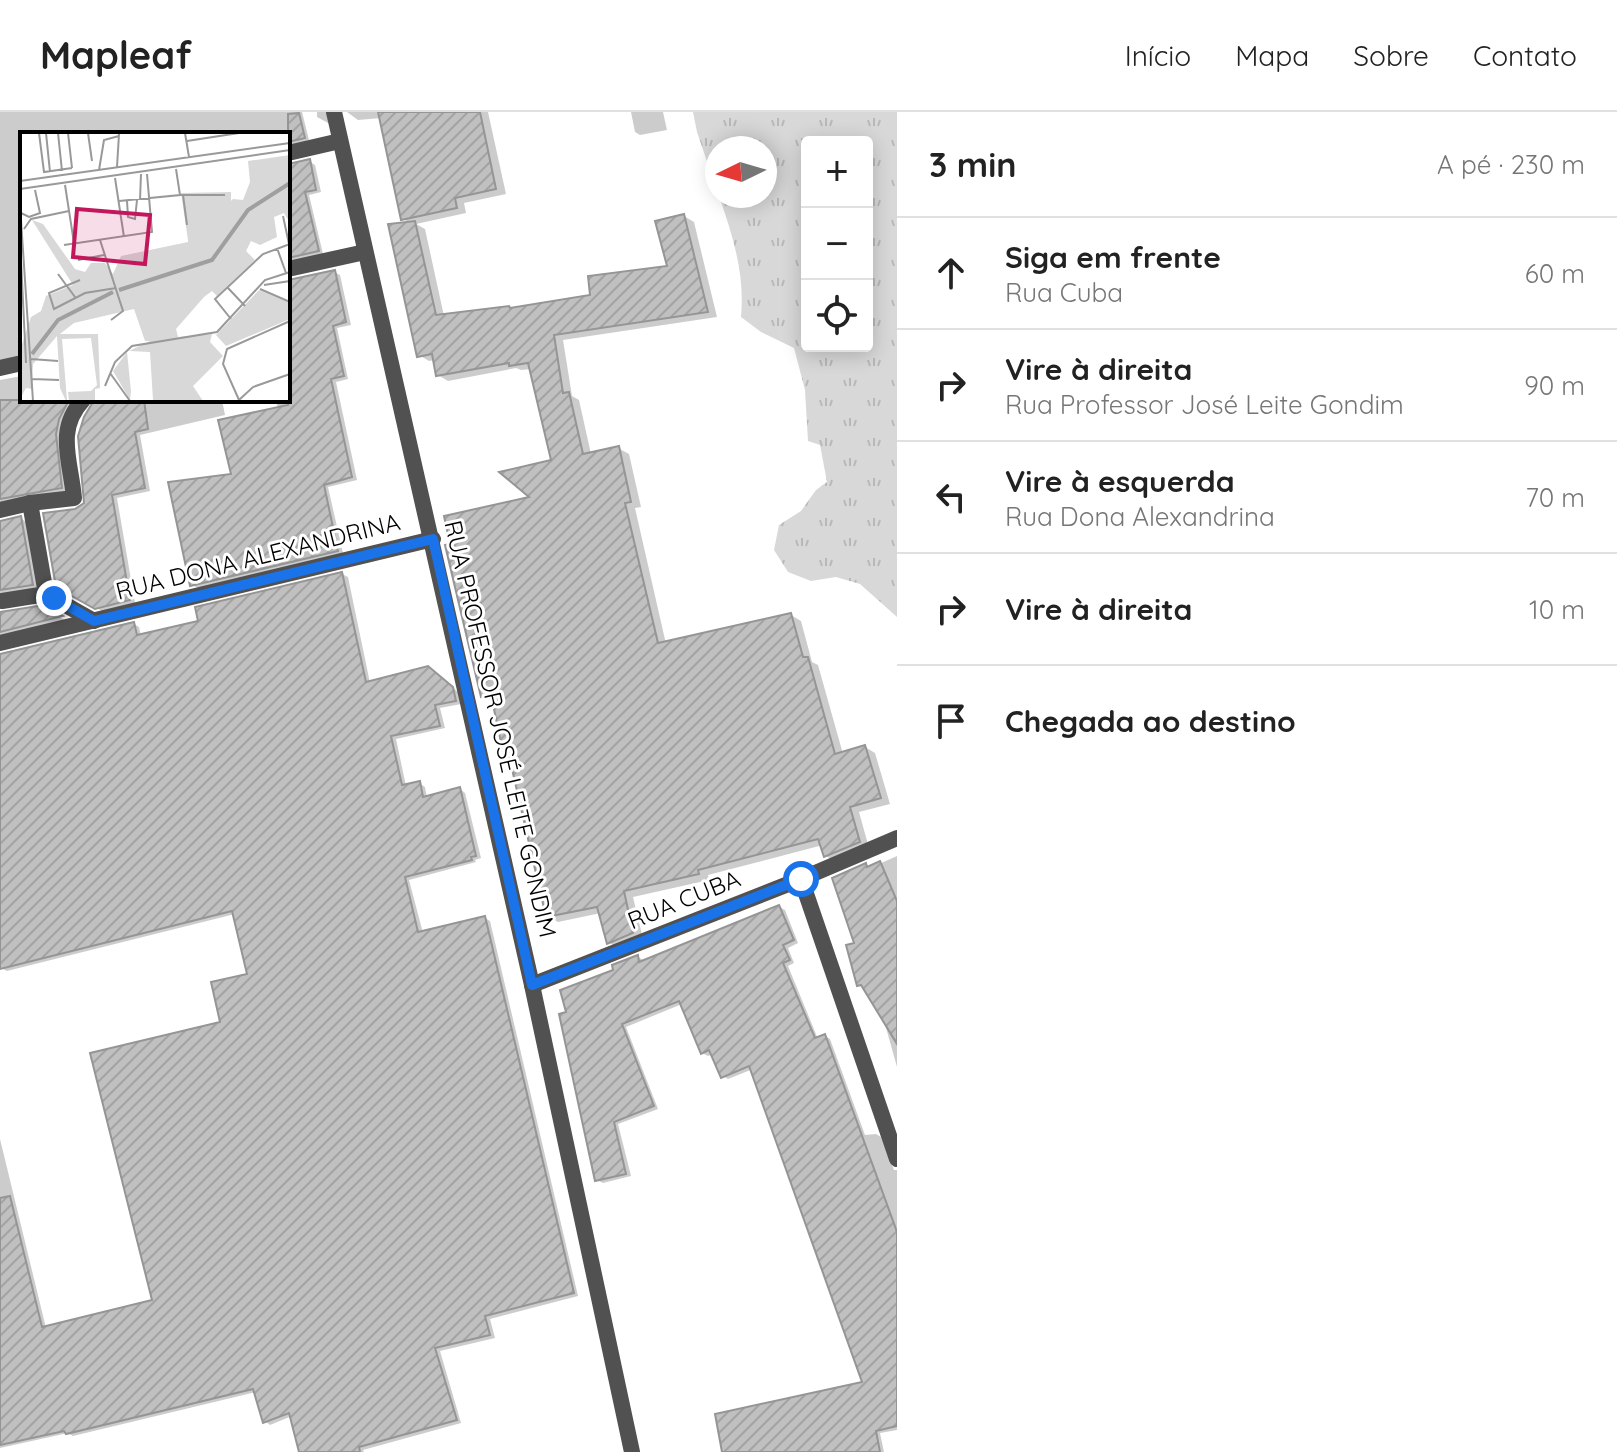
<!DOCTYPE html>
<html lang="pt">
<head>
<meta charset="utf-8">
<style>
  :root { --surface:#fff; --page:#f6f6f6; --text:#222; --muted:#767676; --line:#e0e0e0 }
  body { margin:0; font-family:Quicksand,sans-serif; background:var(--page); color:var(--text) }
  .controls { position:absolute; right:24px; top:24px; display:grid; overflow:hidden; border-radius:8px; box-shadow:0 4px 20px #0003 }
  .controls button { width:72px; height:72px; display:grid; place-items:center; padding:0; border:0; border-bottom:2px solid var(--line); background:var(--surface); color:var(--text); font:40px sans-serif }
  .compass { position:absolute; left:705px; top:24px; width:72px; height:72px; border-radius:50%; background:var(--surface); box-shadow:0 4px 20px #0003; rotate:265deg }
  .stop { position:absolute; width:24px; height:24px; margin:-18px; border:6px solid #1a73e8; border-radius:50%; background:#fff }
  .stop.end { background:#1a73e8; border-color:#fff; box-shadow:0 2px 8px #0008 }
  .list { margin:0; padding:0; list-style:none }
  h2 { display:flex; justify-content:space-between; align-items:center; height:104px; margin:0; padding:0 32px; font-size:34px }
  h2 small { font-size:26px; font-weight:400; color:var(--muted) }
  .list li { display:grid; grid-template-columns:52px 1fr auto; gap:24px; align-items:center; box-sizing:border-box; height:112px; padding:0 32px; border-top:2px solid var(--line) }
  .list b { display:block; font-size:30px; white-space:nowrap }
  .list p { margin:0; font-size:26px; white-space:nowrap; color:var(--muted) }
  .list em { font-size:26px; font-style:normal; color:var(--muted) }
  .icon { flex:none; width:44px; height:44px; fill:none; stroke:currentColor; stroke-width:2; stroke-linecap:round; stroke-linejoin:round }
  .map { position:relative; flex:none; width:897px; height:1340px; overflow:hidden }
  header { display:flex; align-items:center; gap:48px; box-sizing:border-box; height:112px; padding:0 40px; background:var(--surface); border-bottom:2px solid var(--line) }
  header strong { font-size:38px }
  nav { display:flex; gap:44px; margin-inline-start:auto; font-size:28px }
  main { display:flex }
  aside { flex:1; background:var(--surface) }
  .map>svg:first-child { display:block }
  .grass { fill:url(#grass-tufts); fill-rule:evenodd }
  .shadow { fill:#0003 }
  .building { fill:url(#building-hatch); stroke:#959595; stroke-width:2 }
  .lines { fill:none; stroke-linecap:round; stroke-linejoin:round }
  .lane { stroke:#515151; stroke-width:16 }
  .street { stroke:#515151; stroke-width:16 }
  .route { stroke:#1a73e8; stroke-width:10 }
  .labels { text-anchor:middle; stroke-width:6; stroke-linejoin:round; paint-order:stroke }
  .street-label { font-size:24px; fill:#000; stroke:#fff }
  .inset-river { fill:none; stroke:#9f9f9f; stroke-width:4 }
  .inset-road { fill:none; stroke:#999; stroke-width:2 }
  .view { fill:#c2185b; fill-opacity:0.15; stroke:#c2185b; stroke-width:4 }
  .inset-edge { fill:none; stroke:#000; stroke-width:4 }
</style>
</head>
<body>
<header>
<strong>Mapleaf</strong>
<nav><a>Início</a><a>Mapa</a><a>Sobre</a><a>Contato</a></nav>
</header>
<main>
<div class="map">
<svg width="897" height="1340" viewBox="0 0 897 1340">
  <defs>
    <pattern id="grass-tufts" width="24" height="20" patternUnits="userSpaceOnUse" patternTransform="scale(2)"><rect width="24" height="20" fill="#d8d8d8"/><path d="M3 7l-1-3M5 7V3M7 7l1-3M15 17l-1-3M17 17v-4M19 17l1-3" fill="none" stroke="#b8b8b8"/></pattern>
    <pattern id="building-hatch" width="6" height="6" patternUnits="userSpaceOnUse" patternTransform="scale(2)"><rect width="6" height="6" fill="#c0c0c0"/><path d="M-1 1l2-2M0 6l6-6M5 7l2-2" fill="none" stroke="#a3a3a3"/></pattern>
  </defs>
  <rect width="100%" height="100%" fill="#fff"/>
  <path class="grass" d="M 693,0 L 897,0 L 897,505 L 860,472 L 836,465 L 811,469 L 788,460 L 774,438 L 779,413 L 801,399 L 816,378 L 827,370 L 820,333 L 808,329 L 805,278 L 794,236 L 761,220 L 741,205 C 745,161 733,125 719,84 L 765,84 L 765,36 L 717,36 L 717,79 L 697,20 ZM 807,30 L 867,30 L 867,234 L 807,234 Z"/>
  <g class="shadow">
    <path d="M 0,0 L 302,0 L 309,28 L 288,35 L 288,22 L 22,22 L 22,244 L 0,250 Z"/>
    <path d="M 317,0 L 336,0 L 334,10 L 328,11 L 317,5 Z"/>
    <path d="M 347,0 L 488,0 L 506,82 L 464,91 L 466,101 L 416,112 L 425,117 L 444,204 L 513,198 L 592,185 L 669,156 L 684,104 L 694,110 L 717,205 L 563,228 L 572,284 L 579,288 L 591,342 L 618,336 L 629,342 L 641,395 L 635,396 L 666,532 L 791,503 L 801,509 L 812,550 L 818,553 L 843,642 L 865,635 L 875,641 L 890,692 L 859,700 L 869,736 L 836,750 L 826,744 L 823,733 L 708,763 L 709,768 L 633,785 L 643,827 L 618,836 L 608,830 L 601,801 L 558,810 L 547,804 L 512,647 L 506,643 L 493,589 L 482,583 L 533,386 L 553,349 L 531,257 L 521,258 L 516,256 L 448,269 L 438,263 L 435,248 L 429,249 L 419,243 L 412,112 L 403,107 L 381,6 L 358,8 Z"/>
    <path d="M 631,0 L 663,0 L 667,18 L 640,23 L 635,20 Z"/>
    <path d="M 309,49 L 315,53 L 321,80 L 309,83 L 323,142 L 288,151 L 288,53 Z"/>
    <path d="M 334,160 L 340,163 L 351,213 L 337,216 L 348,267 L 336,270 L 357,368 L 328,375 L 343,441 L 198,476 L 192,473 L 233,364 L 278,297 L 276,288 L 288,288 L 288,170 Z"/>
    <path d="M 22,264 L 22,288 L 78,288 L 66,379 L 0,392 L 0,268 Z"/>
    <path d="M 95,288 L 222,288 L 225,303 L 140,323 L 150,379 L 117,386 L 135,491 L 102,499 L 58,474 L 77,399 L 86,390 Z"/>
    <path d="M 21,406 L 26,410 L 38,475 L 0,484 L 0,410 Z"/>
    <path d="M 342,462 L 348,465 L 370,571 L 434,560 L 458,580 L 461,592 L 440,596 L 445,616 L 396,627 L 406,674 L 419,671 L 425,675 L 427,686 L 460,677 L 465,681 L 481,746 L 475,748 L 476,750 L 409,768 L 423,821 L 485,806 L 490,809 L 578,1184 L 490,1207 L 495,1226 L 440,1239 L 461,1311 L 363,1338 L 364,1340 L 302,1340 L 292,1304 L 270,1313 L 265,1309 L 256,1280 L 73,1324 L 68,1321 L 0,1336 L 0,1027 L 46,1216 L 155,1189 L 223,912 L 249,863 L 235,802 L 7,859 L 1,856 L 0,542 L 134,512 L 139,515 L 141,524 L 200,510 Z"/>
    <path d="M 44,496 L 65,508 L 0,525 L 0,500 Z"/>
    <path d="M 897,744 L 897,955 L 883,905 L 865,877 L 859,873 L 856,832 L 865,754 L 870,756 Z"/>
    <path d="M 779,795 L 785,798 L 798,831 L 788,836 L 794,851 L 788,854 L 818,927 L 825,924 L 830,927 L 865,1023 L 876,1022 L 881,1025 L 894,1058 L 897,1058 L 897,1318 L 880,1321 L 884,1340 L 725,1340 L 865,1271 L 753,957 L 728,967 L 723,964 L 713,942 L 708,944 L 702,941 L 682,892 L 626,915 L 658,997 L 618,1012 L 631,1064 L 603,1071 L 597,1068 L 569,901 L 616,859 L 638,845 L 643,848 Z"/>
  </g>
  <g class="building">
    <path d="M 378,0 L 480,0 L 496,77 L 455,86 L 457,96 L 401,108 Z"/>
    <path d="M 299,1 L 305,26 L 288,30 L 288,2 Z"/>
    <path d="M 310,47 L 316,78 L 305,80 L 319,139 L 288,146 L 288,52 Z"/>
    <path d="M 684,102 L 708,200 L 554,223 L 563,281 L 569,280 L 583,342 L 619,334 L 631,390 L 625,391 L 658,531 L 791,501 L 803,545 L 808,545 L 835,642 L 865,633 L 881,686 L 850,695 L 860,730 L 824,745 L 818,727 L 698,758 L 699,762 L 624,779 L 633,821 L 607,832 L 597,795 L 546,805 L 509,644 L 504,645 L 491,583 L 481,585 L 445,433 L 450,432 L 444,404 L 529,385 L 499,360 L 551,348 L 528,251 L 509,254 L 509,251 L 436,264 L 432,242 L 417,245 L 388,112 L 415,109 L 436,203 L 509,194 L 510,196 L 590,183 L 588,164 L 667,154 L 655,109 Z"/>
    <path d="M 335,158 L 346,210 L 333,214 L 344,264 L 331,267 L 352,365 L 324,373 L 338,439 L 190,474 L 168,370 L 231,362 L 218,308 L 288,293 L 288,168 Z"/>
    <path d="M 0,288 L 69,288 L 59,307 L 56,322 L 62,376 L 0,387 Z"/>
    <path d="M 94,288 L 144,288 L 148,317 L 135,320 L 145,376 L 112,383 L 130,488 L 95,497 L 56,475 L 43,401 L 75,397 L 84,391 L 78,324 L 84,305 Z"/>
    <path d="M 21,404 L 33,473 L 0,478 L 0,409 Z"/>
    <path d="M 342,460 L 366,570 L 428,554 L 453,575 L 456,589 L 435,593 L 440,614 L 391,624 L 402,673 L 420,669 L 423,685 L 460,675 L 476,744 L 471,745 L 472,748 L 405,765 L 418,820 L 485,804 L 574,1181 L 485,1204 L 490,1223 L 435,1236 L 457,1308 L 359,1335 L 360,1340 L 299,1340 L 289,1301 L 263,1311 L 253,1277 L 66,1322 L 64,1319 L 0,1333 L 0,1086 L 10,1084 L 42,1215 L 152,1188 L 90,941 L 220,910 L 211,870 L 247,862 L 232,799 L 0,857 L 0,542 L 134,510 L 137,523 L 198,509 L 195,495 Z"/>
    <path d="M 44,493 L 63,504 L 0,520 L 0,500 Z"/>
    <path d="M 880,749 L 897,789 L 897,932 L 861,873 L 857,874 L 846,833 L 854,831 L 832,766 L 866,751 L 867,755 Z"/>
    <path d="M 779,793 L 794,828 L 783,833 L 790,848 L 783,851 L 815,926 L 825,922 L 897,1120 L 897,1314 L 876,1319 L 880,1340 L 722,1340 L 715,1302 L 862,1270 L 749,954 L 721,966 L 709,938 L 701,942 L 679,889 L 622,912 L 654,994 L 614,1010 L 626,1062 L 595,1069 L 559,902 L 566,900 L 560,878 L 613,858 L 612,853 L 638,843 L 639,850 Z"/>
  </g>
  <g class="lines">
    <g class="lane">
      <path d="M 0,256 L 22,251"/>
      <path d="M 30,391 L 46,482"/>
      <path d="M 0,398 L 30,391 L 74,386 C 71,350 55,318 83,288"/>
      <path d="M 2,489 L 46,482 L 94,509"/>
    </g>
    <g class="street">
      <path d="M 334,0 L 532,873 L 632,1340"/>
      <path d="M 288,41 L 340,29"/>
      <path d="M 288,157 L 365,140"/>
      <path d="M 0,531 L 433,427"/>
      <path d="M 801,767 L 897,1047"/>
      <path d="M 532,873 L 801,767 L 897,726"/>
    </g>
  </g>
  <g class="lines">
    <path class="route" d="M 54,486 L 94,509 L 433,427 L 532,873 L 801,767"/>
  </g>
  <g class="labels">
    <g class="street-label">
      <text transform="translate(258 445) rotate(-14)" y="8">RUA DONA ALEXANDRINA</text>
      <text transform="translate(500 617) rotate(77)" y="8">RUA PROFESSOR JOSÉ LEITE GONDIM</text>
      <text transform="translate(684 788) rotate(-22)" y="8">RUA CUBA</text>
    </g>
  </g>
  <g transform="translate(20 20)">
    <rect width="270" height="270" fill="#fff"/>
    <path d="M 270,23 L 270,91 L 264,81 L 254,85 L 257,105 L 240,113 L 231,109 L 226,119 L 235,128 L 197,164 L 192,159 L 184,165 L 156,197 L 158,205 L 192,202 L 190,210 L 203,224 L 173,254 L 183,269 L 133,268 L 130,220 L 109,219 L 130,209 L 125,209 L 114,177 L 54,191 L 40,202 L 78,202 L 80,256 L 75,257 L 75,269 L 49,269 L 48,260 L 71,259 L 77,253 L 71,206 L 42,207 L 47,268 L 46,269 L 40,256 L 37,204 L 13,232 L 12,257 L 6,256 L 0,267 L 0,218 L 11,185 L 21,179 L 26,164 L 53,153 L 12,88 L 23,92 L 55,137 L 65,140 L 71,131 L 85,131 L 93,142 L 101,124 L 168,110 L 213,67 L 223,68 L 230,50 L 228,29 ZM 239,158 L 270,171 L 270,187 L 206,214 L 196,203 Z" fill="#d8d8d8"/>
    <path d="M 107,220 L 111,259 L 110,268 L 93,239 Z" fill="#d8d8d8"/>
    <path d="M 211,60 L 211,76 L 183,120 L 169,115 L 161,61 Z" fill="#d8d8d8"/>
    <path class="inset-river" d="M 99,158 L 192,128 L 228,78 L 270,51M 12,222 L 38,188 L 93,160"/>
    <path class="inset-road" d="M 19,1 L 24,40 L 52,36M 26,1 L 30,40M 38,1 L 42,39M 48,1 L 52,36M 68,1 L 72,29M 165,1 L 169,25M 167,9 L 219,1M 97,35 L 99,2M 79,38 L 84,8 L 99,4M 95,46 L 104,105M 0,49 L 270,11M 45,53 L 54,111M 0,57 L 270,18M 160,63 L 205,63M 163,63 L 167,93M 120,68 L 121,42M 99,69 L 160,63 L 156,37M 107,69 L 108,85 L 115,87 L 117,68M 0,73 L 13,269M 1,81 L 9,85 L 20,81 L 15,58M 263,84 L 269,112M 4,97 L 11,87 L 49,79M 80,108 L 103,179 L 91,188M 44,113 L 132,100 L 127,42M 257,116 L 266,141M 1,128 L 6,231M 58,128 L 84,123M 38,142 L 55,165M 60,148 L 29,161 L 34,177 L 65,161 L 96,156M 244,153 L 270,149M 208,156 L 225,174M 240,157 L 270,170M 211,187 L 195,167 L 243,122 L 270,112M 11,227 L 38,229M 90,241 L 110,269M 12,247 L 39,248M 85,254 L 95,230 L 112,214 L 197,200 L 245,148 L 270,140M 219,268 L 203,232 L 207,217 L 270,189M 219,268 L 233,255 L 270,242"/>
    <path class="view" d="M 57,77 L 130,83 L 125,132 L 53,125 Z"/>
    <rect width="270" height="270" class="inset-edge"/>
  </g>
</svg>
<div class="controls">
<button>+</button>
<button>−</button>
<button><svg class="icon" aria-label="locate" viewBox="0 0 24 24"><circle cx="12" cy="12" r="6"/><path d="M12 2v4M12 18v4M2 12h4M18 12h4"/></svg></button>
</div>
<svg class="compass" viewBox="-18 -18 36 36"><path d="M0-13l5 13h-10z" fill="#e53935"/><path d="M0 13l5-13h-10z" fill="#767676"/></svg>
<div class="stop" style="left:801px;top:767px"></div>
<div class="stop end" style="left:54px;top:486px"></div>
</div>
<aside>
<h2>3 min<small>A pé · 230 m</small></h2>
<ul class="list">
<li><svg class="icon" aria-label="ahead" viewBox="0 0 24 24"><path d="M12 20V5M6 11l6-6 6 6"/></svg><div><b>Siga em frente</b><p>Rua Cuba</p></div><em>60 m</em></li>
<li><svg class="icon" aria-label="right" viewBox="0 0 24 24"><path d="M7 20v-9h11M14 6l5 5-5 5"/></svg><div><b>Vire à direita</b><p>Rua Professor José Leite Gondim</p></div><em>90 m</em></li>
<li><svg class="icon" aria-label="left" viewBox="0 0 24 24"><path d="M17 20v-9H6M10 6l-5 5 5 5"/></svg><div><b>Vire à esquerda</b><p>Rua Dona Alexandrina</p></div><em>70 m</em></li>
<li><svg class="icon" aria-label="right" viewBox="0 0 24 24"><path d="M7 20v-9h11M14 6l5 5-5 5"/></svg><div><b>Vire à direita</b></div><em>10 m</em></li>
<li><svg class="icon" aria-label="arrive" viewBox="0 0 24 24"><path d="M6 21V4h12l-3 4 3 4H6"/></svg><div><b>Chegada ao destino</b></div></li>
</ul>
</aside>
</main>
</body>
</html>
